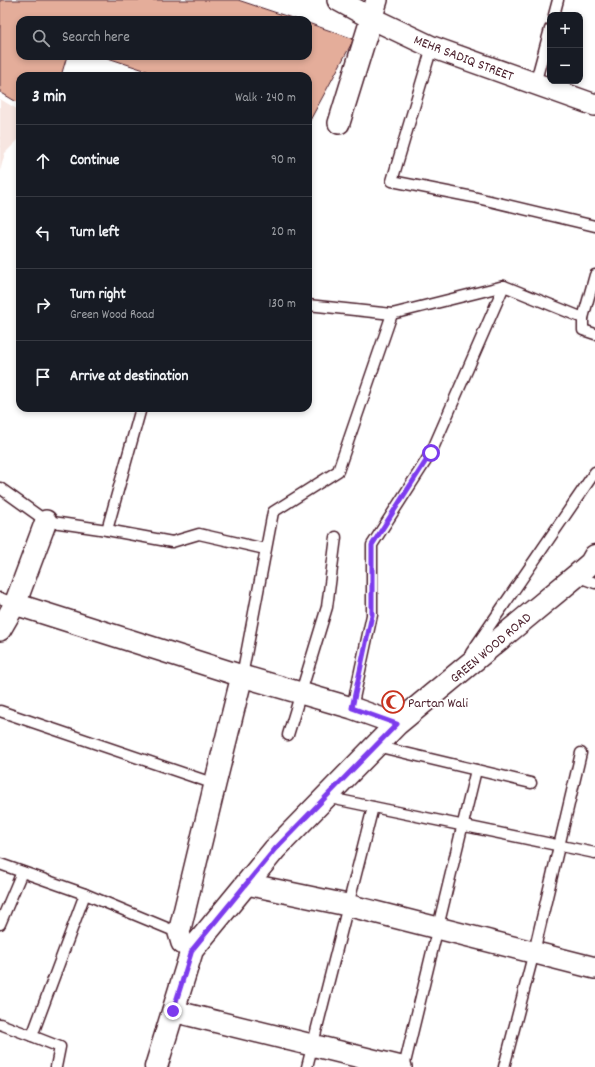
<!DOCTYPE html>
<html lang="en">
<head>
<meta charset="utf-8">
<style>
  :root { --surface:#171b24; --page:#20242c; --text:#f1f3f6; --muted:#9ea1a6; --line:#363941 }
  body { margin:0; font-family:Dekko,sans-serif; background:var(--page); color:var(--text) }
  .controls { position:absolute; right:12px; top:12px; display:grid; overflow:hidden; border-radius:8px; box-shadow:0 2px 6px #0003 }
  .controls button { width:36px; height:36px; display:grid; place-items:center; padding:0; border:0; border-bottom:1px solid var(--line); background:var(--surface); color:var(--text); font:20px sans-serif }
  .stop { position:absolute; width:12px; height:12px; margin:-9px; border:3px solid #7c3aed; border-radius:50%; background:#fff }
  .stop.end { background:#7c3aed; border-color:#fff; box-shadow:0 1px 4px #0008 }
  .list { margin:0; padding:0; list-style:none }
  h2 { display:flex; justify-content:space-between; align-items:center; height:52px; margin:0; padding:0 16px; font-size:17px }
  h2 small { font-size:13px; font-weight:400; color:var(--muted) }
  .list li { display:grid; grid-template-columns:26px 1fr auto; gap:12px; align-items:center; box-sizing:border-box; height:72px; padding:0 16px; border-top:1px solid var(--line) }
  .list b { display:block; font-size:15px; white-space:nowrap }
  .list p { margin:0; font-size:13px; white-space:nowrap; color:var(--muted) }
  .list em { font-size:13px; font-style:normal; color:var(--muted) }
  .icon { flex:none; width:22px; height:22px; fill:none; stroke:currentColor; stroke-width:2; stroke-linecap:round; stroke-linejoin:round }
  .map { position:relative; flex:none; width:595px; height:1067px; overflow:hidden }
  .search { position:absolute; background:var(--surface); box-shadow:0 2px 6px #0003; left:16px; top:16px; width:296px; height:44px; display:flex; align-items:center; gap:10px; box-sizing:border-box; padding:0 14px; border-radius:12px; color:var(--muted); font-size:15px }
  .panel { position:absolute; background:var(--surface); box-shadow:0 2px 6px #0003; left:16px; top:72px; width:296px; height:340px; border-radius:12px }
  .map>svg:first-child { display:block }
  .built { fill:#f7e6e1 }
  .building { fill:#e4ad9a; stroke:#4a1f2b }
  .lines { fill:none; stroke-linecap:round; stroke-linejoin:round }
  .lane-casing { stroke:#4a1f2b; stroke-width:13 }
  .street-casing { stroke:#4a1f2b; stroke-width:24 }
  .secondary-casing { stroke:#4a1f2b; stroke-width:25 }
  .lane { stroke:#fff; stroke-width:10 }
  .street { stroke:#fff; stroke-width:21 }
  .secondary { stroke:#fff; stroke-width:22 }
  .route { stroke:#7c3aed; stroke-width:5 }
  .labels { text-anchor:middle; stroke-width:3.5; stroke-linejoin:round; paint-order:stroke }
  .street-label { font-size:14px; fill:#4a1f2b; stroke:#fff }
  .poi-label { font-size:14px; fill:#4a1f2b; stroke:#fff; text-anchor:start }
</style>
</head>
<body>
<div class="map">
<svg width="595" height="1067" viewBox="0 0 595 1067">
  <rect width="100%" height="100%" fill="#fff"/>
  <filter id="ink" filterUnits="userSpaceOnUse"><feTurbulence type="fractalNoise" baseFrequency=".025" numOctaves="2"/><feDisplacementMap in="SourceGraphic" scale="8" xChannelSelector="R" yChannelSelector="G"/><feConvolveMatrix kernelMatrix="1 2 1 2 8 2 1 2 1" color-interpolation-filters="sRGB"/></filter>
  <g filter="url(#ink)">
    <path class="built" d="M 0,99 L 20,111 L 20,138 L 5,153 L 0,171 Z"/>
    <g class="building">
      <path d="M 0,0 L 238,0 L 298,20 L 20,20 L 20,56 L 67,56 L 61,76 L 20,76 L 20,104 L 0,92 Z"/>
      <path d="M 308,23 L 354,39 L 308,124 L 308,76 L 162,76 L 102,56 L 308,56 Z"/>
    </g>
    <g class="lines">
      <g class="lane-casing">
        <g id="lane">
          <path d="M 554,15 L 558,0"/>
          <path d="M 432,47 L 392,181 L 473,197 L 595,226"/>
          <path d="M 535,84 L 550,29"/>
          <path d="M 308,305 L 392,314 L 504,286 L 583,318 L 583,330 L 595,334"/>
          <path d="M 583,318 L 595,275"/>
          <path d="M 0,488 L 46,521 L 107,530 L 172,542 L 199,534 L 265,549"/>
          <path d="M 107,530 L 141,408"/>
          <path d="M 576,576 L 595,583"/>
          <path d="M 0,598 L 15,604"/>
          <path d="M 471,653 L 595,472"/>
          <path d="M 242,676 L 273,512 L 338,471 L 392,314"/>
          <path d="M 352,708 L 372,615 L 372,545 L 431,453 L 504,286"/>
          <path d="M 0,711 L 215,784"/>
          <path d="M 288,735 L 327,607 L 336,537"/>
          <path d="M 376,746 L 531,783"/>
          <path d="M 325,797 L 595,853"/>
          <path d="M 0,864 L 85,894 L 179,933"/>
          <path d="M 0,924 L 22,872"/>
          <path d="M 0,1024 L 32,1036 L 60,1047 L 56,1067"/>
          <path d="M 32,1036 L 85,894"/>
          <path d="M 307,1067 L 373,807"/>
          <path d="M 404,1067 L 476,770"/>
          <path d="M 504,1067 L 534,952 L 581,753"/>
        </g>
      </g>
      <g class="street-casing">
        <g id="street">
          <path d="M 338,0 L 371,18 L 432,47 L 595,105"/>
          <path d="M 339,123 L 377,0"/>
          <path d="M 15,604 L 46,521"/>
          <path d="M 0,630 L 15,604 L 242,676 L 352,708 L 397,724"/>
          <path d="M 247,884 L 347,905 L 595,968"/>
          <path d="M 192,950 L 182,943 L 179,933 L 215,784 L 242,676"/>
          <path d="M 173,1011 L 401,1067"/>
        </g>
      </g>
      <g class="secondary-casing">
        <path id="secondary" d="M 156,1067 L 192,950 L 275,849 L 397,724 L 576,576 L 591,563 L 595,556"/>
      </g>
      <use href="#lane" class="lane"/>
      <use href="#street" class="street"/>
      <use href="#secondary" class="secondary"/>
    </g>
  </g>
  <g class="lines" filter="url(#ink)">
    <path class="route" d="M 173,1011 L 192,950 L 275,849 L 397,724 L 352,708 L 372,615 L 372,545 L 431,453"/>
  </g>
  <defs>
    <g id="mosque-ring" transform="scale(1.15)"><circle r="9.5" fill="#fff" stroke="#c8321e" stroke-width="1.5"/><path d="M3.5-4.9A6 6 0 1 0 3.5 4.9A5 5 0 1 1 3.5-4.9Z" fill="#c8321e"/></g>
  </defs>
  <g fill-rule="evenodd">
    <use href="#mosque-ring" x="393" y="702"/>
  </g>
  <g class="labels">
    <g class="street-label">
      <text transform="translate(464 57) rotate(21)" y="5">MEHR SADIQ STREET</text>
      <text transform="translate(490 647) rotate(-40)" y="5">GREEN WOOD ROAD</text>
    </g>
    <g class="poi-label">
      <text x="408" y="707">Partan Wali</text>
    </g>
  </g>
</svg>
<div class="controls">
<button>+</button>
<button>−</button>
</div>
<div class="stop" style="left:431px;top:453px"></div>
<div class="stop end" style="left:173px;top:1011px"></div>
<div class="search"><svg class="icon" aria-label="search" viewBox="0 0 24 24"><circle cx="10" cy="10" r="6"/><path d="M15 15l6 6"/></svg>Search here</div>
<section class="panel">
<h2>3 min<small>Walk · 240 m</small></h2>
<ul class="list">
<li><svg class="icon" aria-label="ahead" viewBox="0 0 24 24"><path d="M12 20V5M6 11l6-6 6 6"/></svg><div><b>Continue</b></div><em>90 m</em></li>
<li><svg class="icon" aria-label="left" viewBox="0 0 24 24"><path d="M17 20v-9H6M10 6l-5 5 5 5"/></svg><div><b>Turn left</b></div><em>20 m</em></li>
<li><svg class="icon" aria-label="right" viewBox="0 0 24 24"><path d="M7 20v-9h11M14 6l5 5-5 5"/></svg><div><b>Turn right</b><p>Green Wood Road</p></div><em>130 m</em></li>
<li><svg class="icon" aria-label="arrive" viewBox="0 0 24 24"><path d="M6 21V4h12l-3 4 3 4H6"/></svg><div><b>Arrive at destination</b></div></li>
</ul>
</section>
</div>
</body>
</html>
